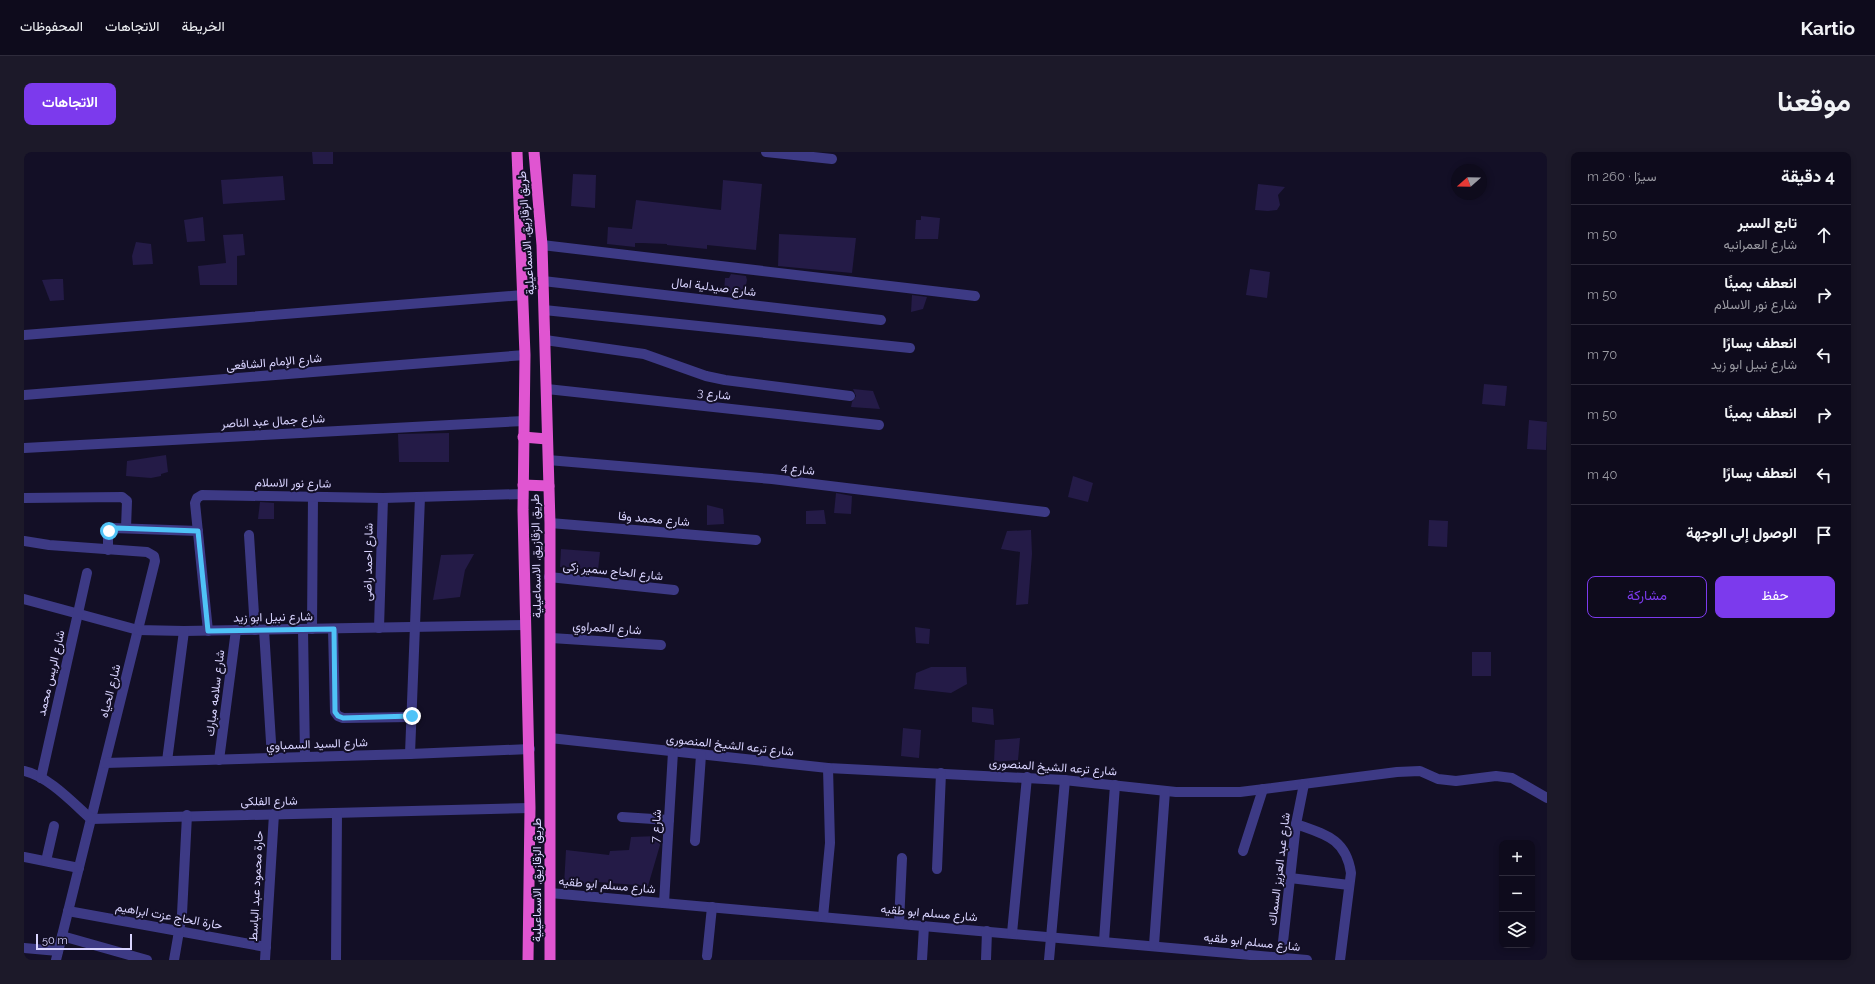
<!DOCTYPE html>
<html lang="ar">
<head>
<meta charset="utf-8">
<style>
  :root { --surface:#0e0b1c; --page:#1c1929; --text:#f1f3f6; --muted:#9b9ba3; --line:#2e2b3b; --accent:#7c3aed }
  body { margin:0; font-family:Raleway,Vazirmatn,sans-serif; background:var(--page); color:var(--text); direction:rtl }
  .controls { position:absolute; right:12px; bottom:12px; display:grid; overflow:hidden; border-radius:8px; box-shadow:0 2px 6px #0003 }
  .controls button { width:36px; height:36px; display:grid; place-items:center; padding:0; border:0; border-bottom:1px solid var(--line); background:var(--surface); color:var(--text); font:20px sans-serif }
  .compass { position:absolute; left:1427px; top:12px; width:36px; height:36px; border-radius:50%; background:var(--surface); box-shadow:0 2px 6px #0003; rotate:250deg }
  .scale { position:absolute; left:12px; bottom:10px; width:96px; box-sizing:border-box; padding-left:4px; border:2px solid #d9d4ff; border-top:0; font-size:11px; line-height:14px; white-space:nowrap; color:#d9d4ff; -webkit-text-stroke:3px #130f26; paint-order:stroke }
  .stop { position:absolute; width:12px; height:12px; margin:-9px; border:3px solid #4fc3f7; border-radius:50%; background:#fff }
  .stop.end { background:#4fc3f7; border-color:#fff; box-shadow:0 1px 4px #0008 }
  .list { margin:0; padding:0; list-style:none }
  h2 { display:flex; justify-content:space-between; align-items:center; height:52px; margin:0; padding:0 16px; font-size:17px }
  h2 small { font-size:13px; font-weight:400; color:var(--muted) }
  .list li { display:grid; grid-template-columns:26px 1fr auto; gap:12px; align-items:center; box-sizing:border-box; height:60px; padding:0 16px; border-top:1px solid var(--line) }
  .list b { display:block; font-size:15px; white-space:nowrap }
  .list p { margin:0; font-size:13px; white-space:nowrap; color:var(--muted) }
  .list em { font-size:13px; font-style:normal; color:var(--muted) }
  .actions { display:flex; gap:8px; padding:12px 16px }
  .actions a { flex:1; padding:9px 0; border:1px solid var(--accent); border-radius:8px; text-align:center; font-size:14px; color:var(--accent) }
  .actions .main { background:var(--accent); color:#fff }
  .icon { flex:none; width:22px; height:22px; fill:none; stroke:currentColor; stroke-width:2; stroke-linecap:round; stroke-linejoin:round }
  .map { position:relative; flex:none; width:1523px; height:808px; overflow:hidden; direction:ltr; border-radius:8px }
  header { display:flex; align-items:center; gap:24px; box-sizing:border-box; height:56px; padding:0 20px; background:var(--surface); border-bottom:1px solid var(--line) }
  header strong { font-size:19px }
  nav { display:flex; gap:22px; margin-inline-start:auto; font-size:14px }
  .intro { display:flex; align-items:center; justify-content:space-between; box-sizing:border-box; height:96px; padding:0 24px }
  h1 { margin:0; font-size:28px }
  .button { padding:10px 18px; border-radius:8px; background:var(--accent); color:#fff; font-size:14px; font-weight:700 }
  main { display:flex; gap:24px; padding:0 24px }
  aside { flex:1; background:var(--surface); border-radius:8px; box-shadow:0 2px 6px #0003 }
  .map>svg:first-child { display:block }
  .building { fill:#241b47 }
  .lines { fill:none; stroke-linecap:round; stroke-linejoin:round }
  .minor { stroke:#3d3a85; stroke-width:10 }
  .trunk { stroke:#e055d1; stroke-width:11 }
  .route { stroke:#4fc3f7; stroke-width:5 }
  .labels { text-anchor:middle; stroke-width:4; stroke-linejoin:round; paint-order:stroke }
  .street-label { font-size:12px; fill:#d9d4ff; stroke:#130f26 }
</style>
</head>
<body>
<header>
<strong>Kartio</strong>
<nav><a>الخريطة</a><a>الاتجاهات</a><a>المحفوظات</a></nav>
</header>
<div class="intro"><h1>موقعنا</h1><a class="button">الاتجاهات</a></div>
<main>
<aside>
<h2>4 دقيقة<small>سيرًا · 260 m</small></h2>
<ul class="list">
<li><svg class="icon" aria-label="ahead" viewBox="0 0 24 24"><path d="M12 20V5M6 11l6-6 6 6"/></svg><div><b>تابع السير</b><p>شارع العمرانيه</p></div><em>50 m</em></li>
<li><svg class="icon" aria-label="right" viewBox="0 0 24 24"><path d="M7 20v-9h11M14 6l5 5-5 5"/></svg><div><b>انعطف يمينًا</b><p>شارع نور الاسلام</p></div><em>50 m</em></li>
<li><svg class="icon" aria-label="left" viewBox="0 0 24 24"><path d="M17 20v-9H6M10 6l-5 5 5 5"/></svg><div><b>انعطف يسارًا</b><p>شارع نبيل ابو زيد</p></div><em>70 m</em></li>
<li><svg class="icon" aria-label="right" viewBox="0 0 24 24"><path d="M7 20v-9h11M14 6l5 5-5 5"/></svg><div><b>انعطف يمينًا</b></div><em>50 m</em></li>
<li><svg class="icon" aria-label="left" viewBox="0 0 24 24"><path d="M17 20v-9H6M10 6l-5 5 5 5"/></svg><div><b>انعطف يسارًا</b></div><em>40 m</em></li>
<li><svg class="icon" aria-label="arrive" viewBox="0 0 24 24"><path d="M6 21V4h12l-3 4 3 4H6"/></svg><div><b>الوصول إلى الوجهة</b></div></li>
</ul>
<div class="actions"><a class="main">حفظ</a><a>مشاركة</a></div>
</aside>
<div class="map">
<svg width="1523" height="808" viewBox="0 0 1523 808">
  <rect width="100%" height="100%" fill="#130f26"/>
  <g class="building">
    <path d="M 288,0 L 309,0 L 309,12 L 289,12 Z"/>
    <path d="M 549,22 L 572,23 L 571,56 L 547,54 Z"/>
    <path d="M 259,24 L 261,48 L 199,52 L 197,28 Z"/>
    <path d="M 699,28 L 738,32 L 732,98 L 683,93 L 683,97 L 643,93 L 643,92 L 618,91 L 611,91 L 611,95 L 583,92 L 584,75 L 608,77 L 612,48 L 697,58 Z"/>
    <path d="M 1234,32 L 1261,35 L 1254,43 L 1256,53 L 1253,58 L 1244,59 L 1231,58 Z"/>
    <path d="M 897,64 L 916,66 L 914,87 L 891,87 L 892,68 L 897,68 Z"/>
    <path d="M 179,65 L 181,89 L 163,90 L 160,68 Z"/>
    <path d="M 219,82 L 221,103 L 213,104 L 213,133 L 176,133 L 174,114 L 202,111 L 199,83 Z"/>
    <path d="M 755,82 L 832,86 L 828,121 L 754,114 Z"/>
    <path d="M 112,90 L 127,92 L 129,112 L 109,113 L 108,104 Z"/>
    <path d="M 1226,117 L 1246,120 L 1243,146 L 1222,143 Z"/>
    <path d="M 707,122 L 722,124 L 723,128 L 720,142 L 700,141 L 701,126 L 705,126 Z"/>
    <path d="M 30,127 L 39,127 L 40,148 L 26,149 L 18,128 Z"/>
    <path d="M 888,143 L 903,145 L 899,157 L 887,160 Z"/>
    <path d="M 1460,232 L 1483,234 L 1481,254 L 1458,252 Z"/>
    <path d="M 829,237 L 849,239 L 856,257 L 827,255 L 828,250 L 832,244 Z"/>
    <path d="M 1505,268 L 1523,270 L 1522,298 L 1503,297 Z"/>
    <path d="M 425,281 L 425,310 L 375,310 L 374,282 Z"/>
    <path d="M 142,303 L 144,320 L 137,322 L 137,324 L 127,326 L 102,324 L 103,309 Z"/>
    <path d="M 1049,324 L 1069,331 L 1064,350 L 1044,345 Z"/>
    <path d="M 812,341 L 828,344 L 827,362 L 810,361 Z"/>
    <path d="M 236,350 L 250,351 L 250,367 L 234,367 Z"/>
    <path d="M 683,353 L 699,357 L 700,372 L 683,373 Z"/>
    <path d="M 800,358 L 802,372 L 782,372 L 782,359 Z"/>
    <path d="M 1405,368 L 1424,369 L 1423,395 L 1404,394 Z"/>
    <path d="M 1007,378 L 1008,402 L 1004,452 L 992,453 L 996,400 L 977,397 L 983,379 Z"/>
    <path d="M 537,397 L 576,400 L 574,418 L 536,415 Z"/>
    <path d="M 450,402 L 441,418 L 436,445 L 409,448 L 417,403 Z"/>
    <path d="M 891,475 L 906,477 L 905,492 L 892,491 Z"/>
    <rect x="1448" y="500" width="19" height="24"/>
    <path d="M 907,515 L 942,515 L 943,532 L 927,541 L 890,537 L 892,521 Z"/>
    <path d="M 948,555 L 969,557 L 970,573 L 948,570 Z"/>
    <path d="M 879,576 L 897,578 L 895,606 L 877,604 Z"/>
    <path d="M 996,586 L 994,608 L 970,610 L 971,588 Z"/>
    <path d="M 634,684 L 636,693 L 624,734 L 574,730 L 573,735 L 540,733 L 542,698 L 585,703 L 586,699 L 605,698 L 607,685 Z"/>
  </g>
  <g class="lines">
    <g class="minor">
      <path d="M 742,0 L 808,7"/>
      <path d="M 518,93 L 951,144"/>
      <path d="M 519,129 L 857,168"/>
      <path d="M 520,158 L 886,196"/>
      <path d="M 0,183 L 499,143"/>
      <path d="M 521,188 L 620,202 L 682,224 L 701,228 L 826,244"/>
      <path d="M 523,237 L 855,273"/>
      <path d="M 0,243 L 501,203"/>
      <path d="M 0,296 L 500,269"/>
      <path d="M 524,308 L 748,327 L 1021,360"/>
      <path d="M 0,346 L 98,345 L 103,349 L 102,376"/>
      <path d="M 526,371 L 732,388"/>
      <path d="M 225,383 L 231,478"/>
      <path d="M 0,389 L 25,393 L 123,400 L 130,404 L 131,409 L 32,808"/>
      <path d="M 84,398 L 84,382 L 89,376 L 174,379"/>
      <path d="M 525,425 L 650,438"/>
      <path d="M 0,447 L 114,478 L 160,479 L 502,473"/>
      <path d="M 355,476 L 359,346"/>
      <path d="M 279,477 L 281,605"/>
      <path d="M 288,477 L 289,343"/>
      <path d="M 309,477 L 311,560 L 314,564 L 319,566 L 388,565"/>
      <path d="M 240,478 L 248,606"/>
      <path d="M 184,479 L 171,351 L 173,346 L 178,343 L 359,346 L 499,342"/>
      <path d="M 527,486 L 637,493"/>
      <path d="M 526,586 L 804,616 L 1040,628 L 1152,640 L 1216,640 L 1373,620 L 1396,619 L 1414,627 L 1432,629 L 1472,624 L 1488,626 L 1523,646"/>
      <path d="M 386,602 L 396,345"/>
      <path d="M 195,608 L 212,478"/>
      <path d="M 143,609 L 160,479"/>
      <path d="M 81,611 L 386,602 L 506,597"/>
      <path d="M 0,619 C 24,624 49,651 67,667 L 506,656"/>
      <path d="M 17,626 L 63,421"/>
      <path d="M 598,665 L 645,668"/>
      <path d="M 1272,672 C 1300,682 1322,686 1327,721 L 1316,808"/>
      <path d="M 671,689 L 677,603"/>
      <path d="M 1219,699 L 1239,637"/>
      <path d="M 0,705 L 55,716"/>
      <path d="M 22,709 L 30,674"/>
      <path d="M 913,717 L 917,621"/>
      <path d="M 1266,726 L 1325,733"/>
      <path d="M 526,741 L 1283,808"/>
      <path d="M 640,751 L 649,600"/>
      <path d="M 44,759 L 242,795"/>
      <path d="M 799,765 L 806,691 L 804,616"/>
      <path d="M 875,771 L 878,706"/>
      <path d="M 988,781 L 1003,625"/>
      <path d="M 38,784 L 123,808"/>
      <path d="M 1080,789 L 1091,633"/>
      <path d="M 1130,793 L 1141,639"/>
      <path d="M 0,796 L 34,799"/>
      <path d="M 683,804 L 688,755"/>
      <path d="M 150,808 L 158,762 L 163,663"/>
      <path d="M 241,808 L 250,662"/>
      <path d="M 312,808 L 313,661"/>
      <path d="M 898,808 L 900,774"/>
      <path d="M 962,808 L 963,779"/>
      <path d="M 1025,808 L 1041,628"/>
      <path d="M 1257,808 L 1272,672 L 1280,632"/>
    </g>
    <g class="trunk">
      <path d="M 493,0 L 501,203 L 499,358 L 506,656 L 504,808"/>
      <path d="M 510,0 L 518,93 L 526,371 L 526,808"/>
      <path d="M 499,285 L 523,287"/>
      <path d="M 499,333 L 525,334"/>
    </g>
  </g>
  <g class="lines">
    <path class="route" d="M 85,379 L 92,376 L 174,379 L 184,479 L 310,477 L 311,560 L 314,564 L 319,566 L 388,564"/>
  </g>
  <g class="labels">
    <g class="street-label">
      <text transform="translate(502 81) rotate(-94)" y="4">طريق الزقازيق, الاسماعيلية</text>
      <text transform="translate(690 135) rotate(7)" y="4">شارع صيدلية امال</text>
      <text transform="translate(250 210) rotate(-5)" y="4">شارع الإمام الشافعى</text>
      <text transform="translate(690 242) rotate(6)" y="4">شارع 3</text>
      <text transform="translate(249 269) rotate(-3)" y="4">شارع جمال عبد الناصر</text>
      <text transform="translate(774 317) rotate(7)" y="4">شارع 4</text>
      <text transform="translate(269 331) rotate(1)" y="4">شارع نور الاسلام</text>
      <text transform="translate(630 367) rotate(5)" y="4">شارع محمد وفا</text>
      <text transform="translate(512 404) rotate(-91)" y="4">طريق الزقازيق, الاسماعيلية</text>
      <text transform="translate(344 410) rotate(-89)" y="4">شارع احمد راضى</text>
      <text transform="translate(589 419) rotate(6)" y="4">شارع الحاج سمير زكى</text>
      <text transform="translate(249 465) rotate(-1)" y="4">شارع نبيل ابو زيد</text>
      <text transform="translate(583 476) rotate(4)" y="4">شارع الحمراوي</text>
      <text transform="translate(27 521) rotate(-77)" y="4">شارع الريس محمد</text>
      <text transform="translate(86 539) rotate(-76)" y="4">شارع الحياه</text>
      <text transform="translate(191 541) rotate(-83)" y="4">شارع سلامه مبارك</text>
      <text transform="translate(293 592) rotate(-2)" y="4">شارع السيد السمباوي</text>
      <text transform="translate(706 593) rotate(6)" y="4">شارع ترعه الشيخ المنصورى</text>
      <text transform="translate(1029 615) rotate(4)" y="4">شارع ترعه الشيخ المنصورى</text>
      <text transform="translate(245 649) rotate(-1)" y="4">شارع الفلكى</text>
      <text transform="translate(632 674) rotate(-87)" y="4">شارع 7</text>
      <text transform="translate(1255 717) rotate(-83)" y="4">شارع عبد العزيز السماك</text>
      <text transform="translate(513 728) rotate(-90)" y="4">طريق الزقازيق, الاسماعيلية</text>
      <text transform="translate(583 733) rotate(5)" y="4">شارع مسلم ابو طقيه</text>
      <text transform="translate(232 734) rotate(-87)" y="4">حارة محمود عبد الباسط</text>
      <text transform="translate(905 761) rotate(5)" y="4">شارع مسلم ابو طقيه</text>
      <text transform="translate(145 764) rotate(10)" y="4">حارة الحاج عزت ابراهيم</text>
      <text transform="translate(1228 790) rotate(6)" y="4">شارع مسلم ابو طقيه</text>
    </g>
  </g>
</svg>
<div class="controls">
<button>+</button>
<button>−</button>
<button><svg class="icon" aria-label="layers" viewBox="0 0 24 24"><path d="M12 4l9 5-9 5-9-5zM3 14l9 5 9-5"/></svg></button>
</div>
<svg class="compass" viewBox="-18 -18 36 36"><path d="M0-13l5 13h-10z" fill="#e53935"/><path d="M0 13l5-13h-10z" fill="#9b9ba3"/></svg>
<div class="scale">50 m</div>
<div class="stop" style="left:85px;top:379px"></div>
<div class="stop end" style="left:388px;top:564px"></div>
</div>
</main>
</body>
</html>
